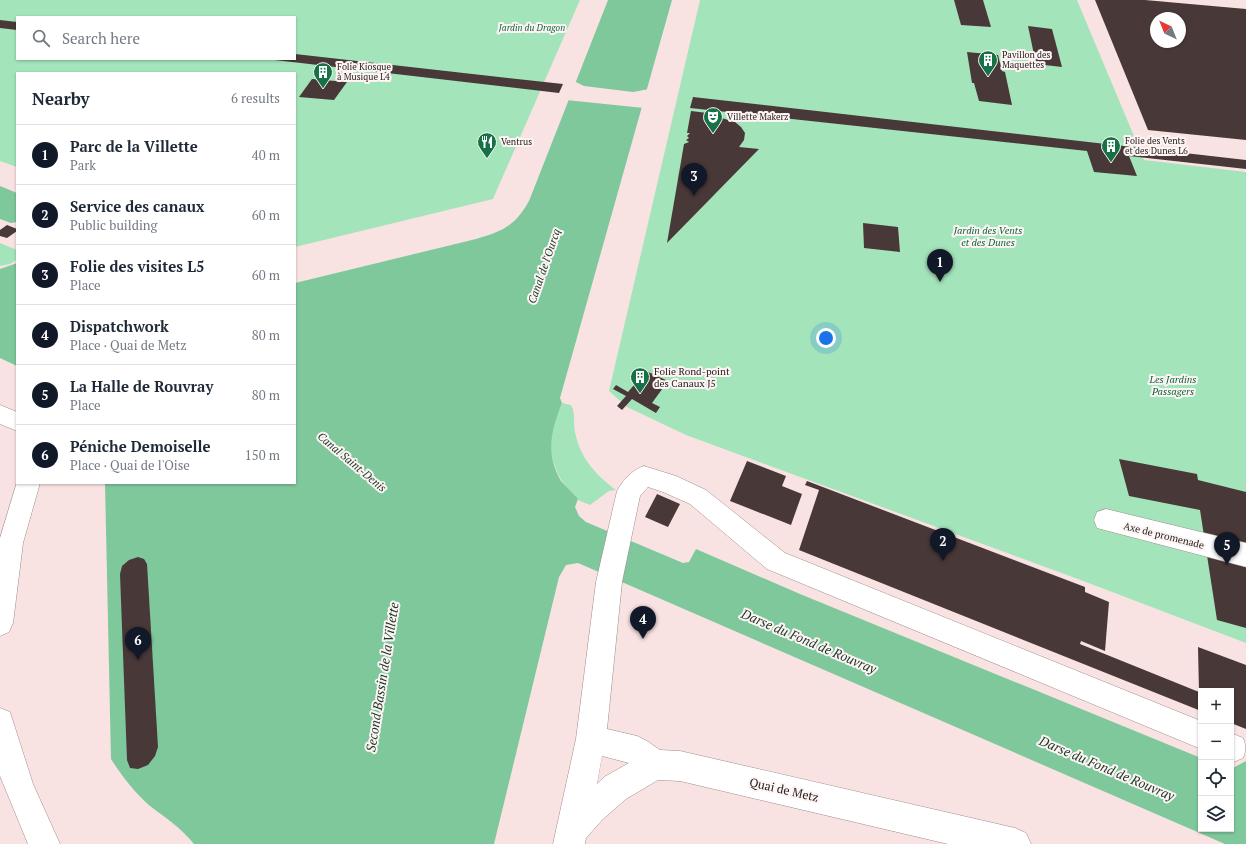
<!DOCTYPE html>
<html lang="en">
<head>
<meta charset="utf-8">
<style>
  :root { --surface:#fff; --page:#f2f2f3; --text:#1f2937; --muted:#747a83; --line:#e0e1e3; --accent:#111827 }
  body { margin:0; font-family:"PT Serif",serif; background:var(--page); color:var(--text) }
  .controls { position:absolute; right:12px; bottom:12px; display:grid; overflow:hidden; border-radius:0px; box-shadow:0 1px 3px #0004 }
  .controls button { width:36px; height:36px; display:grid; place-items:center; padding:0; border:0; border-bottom:1px solid var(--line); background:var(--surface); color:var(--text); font:20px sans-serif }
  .compass { position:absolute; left:1150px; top:12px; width:36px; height:36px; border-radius:50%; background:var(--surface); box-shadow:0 1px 3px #0004; rotate:317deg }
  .you { position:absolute; left:826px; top:338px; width:14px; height:14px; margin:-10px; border:3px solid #fff; border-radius:50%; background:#1a73e8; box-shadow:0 0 0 6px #1a73e833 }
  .badge { display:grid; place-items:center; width:26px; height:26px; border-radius:50%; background:var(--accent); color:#fff; font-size:13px; font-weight:700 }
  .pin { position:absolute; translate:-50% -33px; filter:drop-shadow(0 1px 2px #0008) }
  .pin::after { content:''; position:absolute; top:21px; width:14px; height:12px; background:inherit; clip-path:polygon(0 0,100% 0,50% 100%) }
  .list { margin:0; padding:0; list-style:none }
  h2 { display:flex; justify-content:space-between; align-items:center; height:52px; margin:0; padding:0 16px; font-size:17px }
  h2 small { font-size:13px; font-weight:400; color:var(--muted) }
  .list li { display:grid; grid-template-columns:26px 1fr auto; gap:12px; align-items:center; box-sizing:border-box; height:60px; padding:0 16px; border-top:1px solid var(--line) }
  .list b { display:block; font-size:15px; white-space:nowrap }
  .list p { margin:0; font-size:13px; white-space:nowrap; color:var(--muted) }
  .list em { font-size:13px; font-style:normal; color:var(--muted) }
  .icon { flex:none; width:22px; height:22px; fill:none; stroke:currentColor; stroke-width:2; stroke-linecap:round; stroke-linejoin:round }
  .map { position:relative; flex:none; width:1246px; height:844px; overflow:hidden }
  .search { position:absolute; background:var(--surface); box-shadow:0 1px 3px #0004; left:16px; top:16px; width:280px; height:44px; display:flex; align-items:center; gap:10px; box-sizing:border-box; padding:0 14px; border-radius:0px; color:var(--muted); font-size:15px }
  .panel { position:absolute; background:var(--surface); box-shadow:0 1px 3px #0004; left:16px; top:72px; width:280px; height:412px; border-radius:0px }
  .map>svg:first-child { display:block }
  .green { fill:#a4e4bb; fill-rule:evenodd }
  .water { fill:#7fc89c }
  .pier { fill:#f9e3e2 }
  .building { fill:#493838; fill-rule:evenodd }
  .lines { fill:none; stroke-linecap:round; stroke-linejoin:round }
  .minor-casing { stroke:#9f8c8b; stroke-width:1 }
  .minor { fill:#fff; fill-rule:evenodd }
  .labels { text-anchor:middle; stroke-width:4; stroke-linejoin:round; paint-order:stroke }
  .far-park-label { font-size:9px; font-style:italic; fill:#0d643c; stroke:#fdf4f3 }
  .far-poi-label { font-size:9px; fill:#282120; stroke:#fdf4f3; text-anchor:start }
  .park-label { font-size:10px; font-style:italic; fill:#0d643c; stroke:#fdf4f3 }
  .poi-label { font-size:10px; fill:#282120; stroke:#fdf4f3; text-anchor:start }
  .street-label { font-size:10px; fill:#282120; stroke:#fdf4f3 }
  .water-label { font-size:11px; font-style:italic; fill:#163624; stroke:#fdf4f3 }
  .near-street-label { font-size:12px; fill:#282120; stroke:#fdf4f3 }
  .near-water-label { font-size:13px; font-style:italic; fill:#163624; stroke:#fdf4f3 }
</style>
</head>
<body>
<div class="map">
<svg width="1246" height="844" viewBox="0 0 1246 844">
  <rect width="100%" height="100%" fill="#f9e3e2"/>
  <g class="green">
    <path d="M 0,0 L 580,0 L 493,199 L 295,247 L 295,73 L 17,73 L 17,167 L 0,161 ZM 17,17 L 295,17 L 295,59 L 17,59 Z"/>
    <path d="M 700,0 L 1077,0 L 1144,160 L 1246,172 L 1246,643 L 1078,579 L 686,435 L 627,407 L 609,391 Z"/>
    <path d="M 0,243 L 17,250 L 16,260 L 10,264 L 0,266 Z"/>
    <path d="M 562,403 L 571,405 C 576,414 573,422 575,432 C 580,458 596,475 616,490 L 609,491 L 590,505 C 586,503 581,502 578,500 C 563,489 551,463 550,445 C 550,430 557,416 562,403 Z"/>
  </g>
  <g class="water">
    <path d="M 608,0 L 672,0 L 560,398 L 562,403 C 551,431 545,453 561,481 C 566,487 573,493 578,499 L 575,507 L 579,516 L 586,522 L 683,563 L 689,562 L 696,549 L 800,594 L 1201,758 L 1201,829 L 1231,829 L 1231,769 L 1246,761 L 1246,844 L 1225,844 L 578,563 L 566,565 L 559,577 L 494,844 L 194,844 C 181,828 166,818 150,806 C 134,792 122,776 111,759 L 105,483 L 295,483 L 295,283 L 476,239 C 503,231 515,226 529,201 Z"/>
    <path d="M 0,186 L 17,193 L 17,222 L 11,223 L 0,219 Z"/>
    <path d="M 17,263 L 17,366 L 0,358 L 0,269 Z"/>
  </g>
  <path class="pier" d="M 574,81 L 584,86 L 633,92 L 649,89 L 644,108 L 566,100 Z"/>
  <g class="building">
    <path d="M 954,0 L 983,0 L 991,27 L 961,25 Z"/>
    <path d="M 1095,0 L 1145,0 L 1246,9 L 1246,140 L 1148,130 ZM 1156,18 L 1180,18 L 1180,42 L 1156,42 Z"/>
    <path d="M 0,20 L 17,22 L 17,30 L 0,28 Z"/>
    <path d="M 1028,26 L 1052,29 L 1062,67 L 1036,64 Z"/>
    <path d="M 967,52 L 998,55 L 1002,71 L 1005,72 L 1012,105 L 979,101 L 974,83 L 972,83 Z"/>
    <path d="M 295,54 L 508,78 L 563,84 L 559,93 L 275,60 L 295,59 Z"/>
    <path d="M 312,79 L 347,82 L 334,100 L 299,97 Z"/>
    <path d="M 693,97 L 1246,160 L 1246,169 L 1129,156 L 1137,176 L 1094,172 L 1087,151 L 690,108 Z"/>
    <path d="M 691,111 L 716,114 L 715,116 L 735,122 L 741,127 L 745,133 L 744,140 L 739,147 L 759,149 L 667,243 L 684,144 L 689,142 L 686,140 L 689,138 L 687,136 L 690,133 L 687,133 Z"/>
    <path d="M 863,223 L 898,227 L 900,252 L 864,248 Z"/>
    <path d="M 7,225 L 17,229 L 17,231 L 7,238 L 0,236 L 0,230 Z"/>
    <path d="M 646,371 L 668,381 L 652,403 L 660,407 L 656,413 L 632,399 L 622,410 L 617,406 L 626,396 L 613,389 L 616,385 L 628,392 Z"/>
    <path d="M 1119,459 L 1197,474 L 1198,480 L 1246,492 L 1246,628 L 1217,620 L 1200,510 L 1129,496 Z"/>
    <path d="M 747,461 L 786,476 L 782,486 L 802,494 L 791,525 L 730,501 Z"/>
    <path d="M 807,481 L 1085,587 L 1085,592 L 1109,602 L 1105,651 L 1081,641 L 1080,644 L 1199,692 L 1198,647 L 1246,665 L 1246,729 L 1231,723 L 1231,691 L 1201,691 L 1201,711 L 799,550 L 819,490 L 805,485 Z"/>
    <path d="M 657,494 L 680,504 L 668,527 L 645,517 Z"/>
    <path d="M 138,557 L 144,559 L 147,564 L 158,747 L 155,756 L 148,765 L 138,769 L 130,768 L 127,760 L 120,574 L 122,566 L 129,560 Z"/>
  </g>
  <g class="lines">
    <g class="minor-casing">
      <g id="minor">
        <path d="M 0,405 L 17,412 L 17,431 L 0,424 Z"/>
        <path d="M 644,466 L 676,476 L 706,490 L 785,553 L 1201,721 L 1201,749 L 767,569 L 690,504 L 663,492 L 648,487 L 640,496 L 622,582 L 607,729 L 637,736 L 647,741 L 660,750 L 680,751 L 1015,828 L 1026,833 L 1031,844 L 948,844 L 680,781 L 658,780 L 626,799 L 602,820 L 586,838 L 585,844 L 553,844 L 576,739 L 596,582 L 617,491 C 623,480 632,470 644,466 ZM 602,756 L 629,763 L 604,777 L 597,784 Z"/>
        <path d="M 17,482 L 17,483 L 40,483 L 23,543 L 13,623 L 9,632 L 0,636 L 0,538 Z"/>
        <path d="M 1106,509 L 1246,543 L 1246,567 L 1097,528 L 1094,520 L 1097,512 Z"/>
        <path d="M 0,708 L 10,712 L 33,784 L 60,844 L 28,844 L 0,776 Z"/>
        <path d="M 1231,733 L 1243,738 C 1246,745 1246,751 1243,758 L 1231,763 Z"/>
      </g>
    </g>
    <use href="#minor" class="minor"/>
  </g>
  <defs>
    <g id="building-pin" transform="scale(1)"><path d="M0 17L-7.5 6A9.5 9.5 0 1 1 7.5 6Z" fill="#177146" stroke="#fdf4f3"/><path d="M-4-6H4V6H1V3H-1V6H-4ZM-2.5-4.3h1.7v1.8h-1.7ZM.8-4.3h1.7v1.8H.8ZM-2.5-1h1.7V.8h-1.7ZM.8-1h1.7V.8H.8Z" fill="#fff"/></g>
    <g id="theatre-pin" transform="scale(1)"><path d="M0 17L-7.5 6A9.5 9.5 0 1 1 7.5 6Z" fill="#177146" stroke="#fdf4f3"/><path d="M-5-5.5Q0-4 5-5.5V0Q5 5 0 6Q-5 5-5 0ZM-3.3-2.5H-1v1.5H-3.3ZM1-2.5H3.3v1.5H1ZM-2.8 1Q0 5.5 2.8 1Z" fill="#fff"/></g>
    <g id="restaurant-pin" transform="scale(1)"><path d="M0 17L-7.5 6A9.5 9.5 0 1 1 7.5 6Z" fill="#177146" stroke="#fdf4f3"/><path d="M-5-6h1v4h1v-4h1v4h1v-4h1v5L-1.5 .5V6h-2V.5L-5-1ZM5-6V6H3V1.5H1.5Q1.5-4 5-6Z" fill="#fff"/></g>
  </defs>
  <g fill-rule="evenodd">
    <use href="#building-pin" x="988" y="60"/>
    <use href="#building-pin" x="323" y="72"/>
    <use href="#theatre-pin" x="713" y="117"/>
    <use href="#restaurant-pin" x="487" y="142"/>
    <use href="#building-pin" x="1111" y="146"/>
    <use href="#building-pin" x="640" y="377"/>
  </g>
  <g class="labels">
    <g class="far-park-label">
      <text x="532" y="31">Jardin du Dragon</text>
    </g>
    <g class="far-poi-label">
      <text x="1002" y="58">Pavillon des<tspan x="1002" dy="10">Maquettes</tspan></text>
      <text x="337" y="70">Folie Kiosque<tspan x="337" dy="10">à Musique L4</tspan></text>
      <text x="727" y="120">Villette Makerz</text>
      <text x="1125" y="144">Folie des Vents<tspan x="1125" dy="10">et des Dunes L6</tspan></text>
      <text x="501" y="145">Ventrus</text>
    </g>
    <g class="park-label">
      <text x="988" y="234">Jardin des Vents<tspan x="988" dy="12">et des Dunes</tspan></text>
      <text x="1173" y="383">Les Jardins<tspan x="1173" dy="12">Passagers</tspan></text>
    </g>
    <g class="poi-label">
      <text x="654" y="375">Folie Rond-point<tspan x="654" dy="12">des Canaux J5</tspan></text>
    </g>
    <g class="street-label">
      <text transform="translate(1164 535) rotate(14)" y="4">Axe de promenade</text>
    </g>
    <g class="water-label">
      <text transform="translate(544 266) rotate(-71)" y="4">Canal de l'Ourcq</text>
      <text transform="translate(352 462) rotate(40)" y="4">Canal Saint-Denis</text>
    </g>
    <g class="near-street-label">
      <text transform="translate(784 790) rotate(13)" y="4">Quai de Metz</text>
    </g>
    <g class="near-water-label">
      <text transform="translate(809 641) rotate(23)" y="5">Darse du Fond de Rouvray</text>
      <text transform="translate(382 677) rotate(-81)" y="5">Second Bassin de la Villette</text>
      <text transform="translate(1107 768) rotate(23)" y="5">Darse du Fond de Rouvray</text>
    </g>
  </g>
</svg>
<div class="controls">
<button>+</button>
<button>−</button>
<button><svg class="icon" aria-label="locate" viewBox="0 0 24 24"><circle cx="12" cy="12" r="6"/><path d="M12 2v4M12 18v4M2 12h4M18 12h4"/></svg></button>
<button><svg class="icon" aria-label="layers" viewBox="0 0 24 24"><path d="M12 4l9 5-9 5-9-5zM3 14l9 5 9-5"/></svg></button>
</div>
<svg class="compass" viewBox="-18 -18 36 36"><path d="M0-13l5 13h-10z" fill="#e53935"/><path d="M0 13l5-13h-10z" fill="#747a83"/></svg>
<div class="you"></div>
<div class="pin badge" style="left:940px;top:282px">1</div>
<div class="pin badge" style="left:943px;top:561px">2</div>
<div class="pin badge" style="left:694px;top:196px">3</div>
<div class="pin badge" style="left:643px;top:639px">4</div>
<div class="pin badge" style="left:1227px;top:565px">5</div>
<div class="pin badge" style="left:138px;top:660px">6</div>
<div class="search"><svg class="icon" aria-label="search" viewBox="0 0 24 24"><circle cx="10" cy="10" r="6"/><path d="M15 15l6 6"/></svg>Search here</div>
<section class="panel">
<h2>Nearby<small>6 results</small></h2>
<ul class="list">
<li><span class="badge">1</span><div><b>Parc de la Villette</b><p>Park</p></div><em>40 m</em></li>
<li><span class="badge">2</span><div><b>Service des canaux</b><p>Public building</p></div><em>60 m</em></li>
<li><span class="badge">3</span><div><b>Folie des visites L5</b><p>Place</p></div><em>60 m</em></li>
<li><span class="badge">4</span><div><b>Dispatchwork</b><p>Place · Quai de Metz</p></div><em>80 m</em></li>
<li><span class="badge">5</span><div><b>La Halle de Rouvray</b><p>Place</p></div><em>80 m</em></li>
<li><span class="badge">6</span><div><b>Péniche Demoiselle</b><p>Place · Quai de l'Oise</p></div><em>150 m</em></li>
</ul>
</section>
</div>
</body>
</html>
